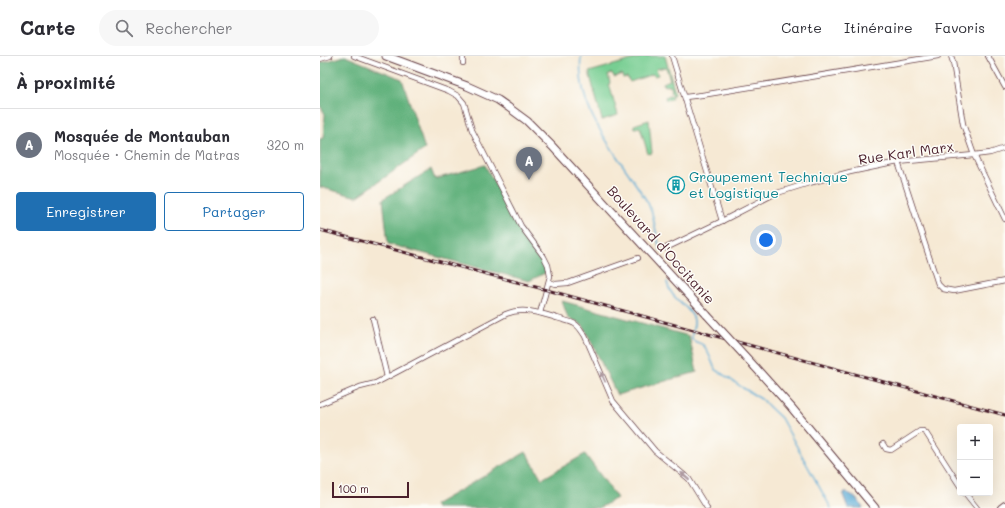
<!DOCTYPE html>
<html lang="fr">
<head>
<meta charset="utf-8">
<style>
  :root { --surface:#fff; --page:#f7f7f7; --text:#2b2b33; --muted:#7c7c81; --line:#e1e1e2; --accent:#1f6fb2 }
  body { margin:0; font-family:Mali,sans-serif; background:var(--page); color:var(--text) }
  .controls { position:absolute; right:12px; bottom:12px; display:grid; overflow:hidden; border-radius:4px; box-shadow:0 4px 16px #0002 }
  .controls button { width:36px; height:36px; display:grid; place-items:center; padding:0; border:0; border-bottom:1px solid var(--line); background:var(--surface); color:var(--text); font:20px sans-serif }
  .scale { position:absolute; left:12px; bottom:10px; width:77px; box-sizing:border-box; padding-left:4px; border:2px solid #4a1f2b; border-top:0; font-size:11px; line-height:14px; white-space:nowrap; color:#4a1f2b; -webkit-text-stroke:3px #fdfcf7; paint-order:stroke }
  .you { position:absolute; left:446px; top:184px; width:14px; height:14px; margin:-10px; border:3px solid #fff; border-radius:50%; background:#1a73e8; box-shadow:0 0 0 6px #1a73e833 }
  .badge { display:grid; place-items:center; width:26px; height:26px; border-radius:50%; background:var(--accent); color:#fff; font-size:13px; font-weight:700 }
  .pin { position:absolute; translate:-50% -33px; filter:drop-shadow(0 1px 2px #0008) }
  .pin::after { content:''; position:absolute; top:21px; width:14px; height:12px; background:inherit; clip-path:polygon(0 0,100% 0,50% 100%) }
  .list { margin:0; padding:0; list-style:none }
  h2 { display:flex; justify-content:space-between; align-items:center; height:52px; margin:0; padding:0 16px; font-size:17px }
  h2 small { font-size:13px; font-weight:400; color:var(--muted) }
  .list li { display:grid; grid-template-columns:26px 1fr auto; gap:12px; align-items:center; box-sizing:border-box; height:72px; padding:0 16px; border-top:1px solid var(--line) }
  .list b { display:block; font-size:15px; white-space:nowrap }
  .list p { margin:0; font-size:13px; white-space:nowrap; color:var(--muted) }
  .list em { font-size:13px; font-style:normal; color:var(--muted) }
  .actions { display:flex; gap:8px; padding:12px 16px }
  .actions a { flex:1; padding:9px 0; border:1px solid var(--accent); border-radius:4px; text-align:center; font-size:14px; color:var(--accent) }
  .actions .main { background:var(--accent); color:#fff }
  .icon { flex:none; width:22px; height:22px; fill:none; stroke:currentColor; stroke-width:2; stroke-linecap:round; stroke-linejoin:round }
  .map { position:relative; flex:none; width:685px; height:452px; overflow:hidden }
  header { display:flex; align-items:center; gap:24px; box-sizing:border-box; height:56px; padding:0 20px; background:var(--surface); border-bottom:1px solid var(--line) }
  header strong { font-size:19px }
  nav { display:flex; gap:22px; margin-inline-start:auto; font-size:14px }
  .search { width:280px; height:36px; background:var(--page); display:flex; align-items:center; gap:10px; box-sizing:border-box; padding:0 14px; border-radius:22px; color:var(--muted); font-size:15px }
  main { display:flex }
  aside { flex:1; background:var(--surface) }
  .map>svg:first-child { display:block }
  .green { fill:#77ce92; stroke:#60765e }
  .forest { fill:#61b17c; stroke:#566854 }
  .water { fill:#5babd5; stroke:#526580 }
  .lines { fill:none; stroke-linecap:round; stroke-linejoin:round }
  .stream { stroke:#5babd5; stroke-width:1.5 }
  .minor-casing { stroke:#643d44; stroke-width:6 }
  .secondary-casing { stroke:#643d44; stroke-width:8 }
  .primary-casing { stroke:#643d44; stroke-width:9 }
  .minor { stroke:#fff; stroke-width:4.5 }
  .secondary { stroke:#fff; stroke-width:6 }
  .primary { stroke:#fff; stroke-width:7 }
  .rail-casing { stroke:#4a1f2b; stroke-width:3 }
  .rail { stroke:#fdfcf7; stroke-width:1.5; stroke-dasharray:4.5; stroke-linecap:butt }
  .primary-bridge-casing { stroke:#643d44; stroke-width:9; stroke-linecap:butt }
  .primary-bridge { stroke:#fff; stroke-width:7 }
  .oneway { fill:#ae9aa0 }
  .labels { text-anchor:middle; stroke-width:3; stroke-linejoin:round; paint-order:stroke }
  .street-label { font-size:14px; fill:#4a1f2b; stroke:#fdfcf7 }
  .culture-label { font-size:14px; fill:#0d838f; stroke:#fdfcf7; text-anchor:start }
</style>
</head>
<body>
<header>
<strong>Carte</strong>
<div class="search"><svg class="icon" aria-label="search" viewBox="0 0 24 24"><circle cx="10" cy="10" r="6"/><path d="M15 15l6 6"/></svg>Rechercher</div>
<nav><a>Carte</a><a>Itinéraire</a><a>Favoris</a></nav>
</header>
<main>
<aside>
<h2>À proximité<small></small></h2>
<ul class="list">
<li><span class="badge" style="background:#6b7280">A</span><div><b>Mosquée de Montauban</b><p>Mosquée · Chemin de Matras</p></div><em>320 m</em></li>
</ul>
<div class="actions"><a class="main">Enregistrer</a><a>Partager</a></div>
</aside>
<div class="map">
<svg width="685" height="452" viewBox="0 0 685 452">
  <rect width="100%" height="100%" fill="#fdfcf7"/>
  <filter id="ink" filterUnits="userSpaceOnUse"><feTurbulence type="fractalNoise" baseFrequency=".025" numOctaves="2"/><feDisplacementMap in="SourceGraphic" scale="8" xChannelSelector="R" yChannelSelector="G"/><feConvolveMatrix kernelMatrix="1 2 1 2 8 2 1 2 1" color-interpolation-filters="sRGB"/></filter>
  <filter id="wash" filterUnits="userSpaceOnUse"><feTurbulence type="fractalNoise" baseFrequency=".012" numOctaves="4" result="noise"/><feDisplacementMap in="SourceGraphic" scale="16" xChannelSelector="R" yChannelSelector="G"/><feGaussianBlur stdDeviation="0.9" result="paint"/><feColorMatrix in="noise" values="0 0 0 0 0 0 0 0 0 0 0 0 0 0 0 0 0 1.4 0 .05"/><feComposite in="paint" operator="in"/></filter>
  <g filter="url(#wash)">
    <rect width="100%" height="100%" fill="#f6e9d4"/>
    <g class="green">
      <path d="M 325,0 L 345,0 L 355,36 L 351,43 L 346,44 L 345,41 L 353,38 L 351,34 L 352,32 L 350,29 L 344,30 L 343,27 L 350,24 L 346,11 L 336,13 L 338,19 L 334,20 L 333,18 L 310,26 L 307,21 L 303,22 L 302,18 L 294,21 L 292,17 L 288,18 L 290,27 L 289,28 L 298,59 L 282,64 L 269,16 Z"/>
      <path d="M 329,64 L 332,97 L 328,98 L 320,71 L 315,72 L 314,69 Z"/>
    </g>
    <g class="forest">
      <path d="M 25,0 L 82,23 L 105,93 L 37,141 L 0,131 L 0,83 L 3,82 L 5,58 L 0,50 L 0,7 Z"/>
      <path d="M 165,109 L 196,167 L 218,199 L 227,216 L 209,225 L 68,188 L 63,143 L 111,113 L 115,123 Z"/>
      <path d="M 242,245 L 369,280 L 377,316 L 297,339 L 264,271 L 258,266 L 248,262 Z"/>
      <path d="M 206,396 L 222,423 L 265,398 L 297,442 L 279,452 L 116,452 L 114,449 Z"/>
    </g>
    <path class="water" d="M 524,437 C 533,436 539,446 543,452 L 528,452 L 523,439 Z"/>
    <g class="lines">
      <g class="stream">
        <path d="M 261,0 C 256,48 286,84 311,121 C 317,130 323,139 328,147 L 332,157 L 340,194"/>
        <path d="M 347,226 C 350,244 370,249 374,264 C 375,270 371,276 372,283 C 375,287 379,286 383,289 C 388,293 392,307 395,313 L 423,332 L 441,343 L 461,362 L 511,452"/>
      </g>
    </g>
  </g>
  <g filter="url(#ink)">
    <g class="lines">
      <g class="minor-casing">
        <g id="minor">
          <path d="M 34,0 L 129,35 L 138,40 L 144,47 L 152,74 L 201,170 L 224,201 L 228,209 L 230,220 L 220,257"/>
          <path d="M 143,0 L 143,7"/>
          <path d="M 352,0 L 402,165"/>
          <path d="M 631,0 L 633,6 L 643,68 L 654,99 L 685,163"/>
          <path d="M 668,0 L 685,31"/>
          <path d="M 0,3 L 10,0"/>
          <path d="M 365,41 L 382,39 L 618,0"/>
          <path d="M 578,106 L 618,228 L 623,233 L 634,235 L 685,225"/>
          <path d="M 346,192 L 402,165 L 454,138 L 489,127 L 530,116 L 578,106 L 654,99 L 670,97 L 685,92"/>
          <path d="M 229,226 L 235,228 L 248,227 L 318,202"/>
          <path d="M 53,263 L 67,321"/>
          <path d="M 0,348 L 40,331 L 56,327 L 186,258 C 203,251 220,257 237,262 C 243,264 250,265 255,268 C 260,271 262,276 265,280 L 293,345 L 335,395 L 369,423 L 387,452"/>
          <path d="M 563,388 L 566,393 L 571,394 L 600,375 L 603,375 L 606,377 L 640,430"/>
          <path d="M 645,437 L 657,452"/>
        </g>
      </g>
      <g class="secondary-casing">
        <path id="secondary" d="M 681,452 L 685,449"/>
      </g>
      <g class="primary-casing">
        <g id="primary">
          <path d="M 66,0 L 147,30 L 178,44 L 188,51 L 207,65 L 232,90 L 387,259"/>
          <path d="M 435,311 L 471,351 L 555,452"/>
        </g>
      </g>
      <use href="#minor" class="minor"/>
      <use href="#secondary" class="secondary"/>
      <use href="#primary" class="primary"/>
      <g class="rail-casing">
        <path id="rail" d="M 0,174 L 227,234 L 685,359"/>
      </g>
      <use href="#rail" class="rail"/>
      <g class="primary-bridge-casing">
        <path id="primary-bridge" d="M 387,259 L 435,311"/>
      </g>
      <use href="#primary-bridge" class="primary-bridge"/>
    </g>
    <defs><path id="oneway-solid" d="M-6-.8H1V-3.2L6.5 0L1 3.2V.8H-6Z"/></defs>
    <g class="oneway">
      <use href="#oneway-solid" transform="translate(283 321) rotate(-114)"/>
      <use href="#oneway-solid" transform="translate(365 420) rotate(-139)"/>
    </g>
  </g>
  <defs>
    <g id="building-ring" transform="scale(0.9)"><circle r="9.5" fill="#fdfcf7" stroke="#0f9aa8" stroke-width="1.5"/><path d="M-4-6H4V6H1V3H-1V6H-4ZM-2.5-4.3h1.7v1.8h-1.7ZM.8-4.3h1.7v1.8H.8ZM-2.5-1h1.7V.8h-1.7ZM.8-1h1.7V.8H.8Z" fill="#0f9aa8"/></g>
  </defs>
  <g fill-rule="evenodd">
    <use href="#building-ring" x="356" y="129"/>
  </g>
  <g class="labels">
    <g class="street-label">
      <text transform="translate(586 97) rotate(-8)" y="5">Rue Karl Marx</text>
      <text transform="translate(341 189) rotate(48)" y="5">Boulevard d'Occitanie</text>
    </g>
    <g class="culture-label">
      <text x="369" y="126">Groupement Technique<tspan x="369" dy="16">et Logistique</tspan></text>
    </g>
  </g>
</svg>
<div class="controls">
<button>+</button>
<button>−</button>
</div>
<div class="scale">100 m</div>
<div class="you"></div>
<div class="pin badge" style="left:209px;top:124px;background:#6b7280">A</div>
</div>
</main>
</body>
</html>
